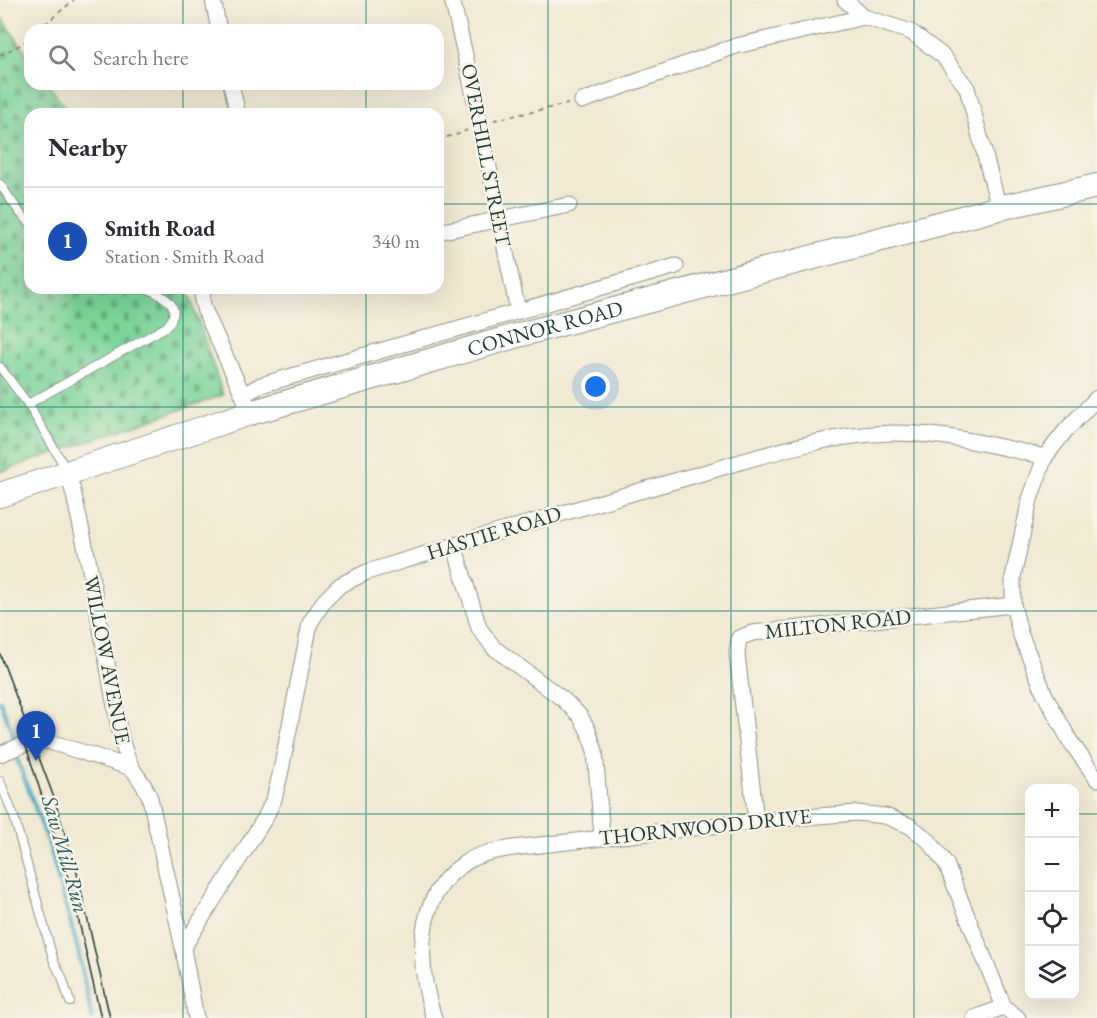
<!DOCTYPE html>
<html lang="en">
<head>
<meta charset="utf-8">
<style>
  :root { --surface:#fff; --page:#f2f2f3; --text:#2b2b33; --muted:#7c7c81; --line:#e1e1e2; --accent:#1a73e8 }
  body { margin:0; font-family:"EB Garamond",serif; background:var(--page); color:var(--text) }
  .controls { position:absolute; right:18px; bottom:18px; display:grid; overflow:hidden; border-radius:12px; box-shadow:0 6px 24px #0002 }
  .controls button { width:54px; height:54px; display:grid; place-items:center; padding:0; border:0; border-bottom:2px solid var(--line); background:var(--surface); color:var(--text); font:30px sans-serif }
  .you { position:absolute; left:596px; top:387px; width:21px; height:21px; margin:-15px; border:4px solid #fff; border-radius:50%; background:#1a73e8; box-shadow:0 0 0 9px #1a73e833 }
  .badge { display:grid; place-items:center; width:39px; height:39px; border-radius:50%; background:var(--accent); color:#fff; font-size:20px; font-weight:700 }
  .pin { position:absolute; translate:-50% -50px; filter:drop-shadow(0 2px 3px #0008) }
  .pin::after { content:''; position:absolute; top:32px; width:21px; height:18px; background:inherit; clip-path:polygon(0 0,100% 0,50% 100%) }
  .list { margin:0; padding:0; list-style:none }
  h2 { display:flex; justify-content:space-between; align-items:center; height:78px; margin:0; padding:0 24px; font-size:26px }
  h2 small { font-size:20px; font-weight:400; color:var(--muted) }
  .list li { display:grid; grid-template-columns:39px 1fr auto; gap:18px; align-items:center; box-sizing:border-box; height:108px; padding:0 24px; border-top:2px solid var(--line) }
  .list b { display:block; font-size:22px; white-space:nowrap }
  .list p { margin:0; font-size:20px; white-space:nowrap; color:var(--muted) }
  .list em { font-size:20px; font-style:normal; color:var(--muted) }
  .icon { flex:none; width:33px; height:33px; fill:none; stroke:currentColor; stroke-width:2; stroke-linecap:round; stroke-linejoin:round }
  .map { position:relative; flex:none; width:1097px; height:1018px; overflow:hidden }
  .search { position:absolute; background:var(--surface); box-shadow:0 6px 24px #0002; left:24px; top:24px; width:420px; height:66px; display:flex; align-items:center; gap:15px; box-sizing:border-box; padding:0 21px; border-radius:18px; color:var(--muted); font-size:22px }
  .panel { position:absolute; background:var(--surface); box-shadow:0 6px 24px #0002; left:24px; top:108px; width:420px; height:186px; border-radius:18px }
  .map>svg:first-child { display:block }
  .cemetery { fill:url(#cemetery-stones); stroke:#4e8866; stroke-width:1.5 }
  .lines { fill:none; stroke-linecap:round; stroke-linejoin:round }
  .stream { stroke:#46acc5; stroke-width:4 }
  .service-casing { stroke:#889383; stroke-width:10 }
  .minor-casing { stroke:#889383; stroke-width:17 }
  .primary-casing { stroke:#889383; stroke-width:26 }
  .path { stroke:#889383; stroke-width:2; stroke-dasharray:4.5 4.5; stroke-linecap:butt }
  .service { stroke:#fff; stroke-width:8 }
  .minor { stroke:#fff; stroke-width:15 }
  .primary { stroke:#fff; stroke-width:24 }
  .tram { stroke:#1f3d34; stroke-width:1.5 }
  .grid { fill:none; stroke:#0f766e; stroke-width:1.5; stroke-opacity:0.55 }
  .labels { text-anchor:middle; stroke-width:5; stroke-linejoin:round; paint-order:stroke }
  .street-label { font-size:21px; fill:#1f3d34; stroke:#f7f3e8 }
  .water-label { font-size:22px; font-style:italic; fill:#2b5e60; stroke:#f7f3e8 }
</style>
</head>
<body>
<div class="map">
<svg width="1097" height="1018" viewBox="0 0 1097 1018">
  <defs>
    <pattern id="cemetery-stones" width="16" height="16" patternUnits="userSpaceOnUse" patternTransform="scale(1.5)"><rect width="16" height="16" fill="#7cd499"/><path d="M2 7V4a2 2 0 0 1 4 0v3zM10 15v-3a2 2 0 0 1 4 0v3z" fill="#65ad7e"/></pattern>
  </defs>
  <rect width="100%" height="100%" fill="#f7f3e8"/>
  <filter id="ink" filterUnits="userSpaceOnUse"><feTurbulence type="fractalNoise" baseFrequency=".0167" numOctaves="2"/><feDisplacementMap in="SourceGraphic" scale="12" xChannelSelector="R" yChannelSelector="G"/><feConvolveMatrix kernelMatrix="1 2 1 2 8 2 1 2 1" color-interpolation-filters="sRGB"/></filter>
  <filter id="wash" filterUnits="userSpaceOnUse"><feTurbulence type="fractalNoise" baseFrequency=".008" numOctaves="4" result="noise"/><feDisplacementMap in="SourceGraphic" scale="24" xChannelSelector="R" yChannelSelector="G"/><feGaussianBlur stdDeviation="1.35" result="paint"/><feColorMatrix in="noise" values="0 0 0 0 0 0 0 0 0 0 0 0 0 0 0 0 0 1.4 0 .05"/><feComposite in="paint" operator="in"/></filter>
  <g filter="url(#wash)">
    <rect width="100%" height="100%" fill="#f1e9d2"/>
    <path class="cemetery" d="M 0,16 L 30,58 L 30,84 L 48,84 L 70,114 L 30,114 L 30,288 L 187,288 L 223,395 L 0,472 Z"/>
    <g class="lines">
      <g class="stream">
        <path d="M 0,701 L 11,729 L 14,746"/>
        <path d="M 15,753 L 49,845 L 77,946 L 92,1018"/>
      </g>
    </g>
  </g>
  <g filter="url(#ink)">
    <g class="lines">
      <g class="service-casing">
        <g id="service">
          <path d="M 0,184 L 20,213 L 30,223"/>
          <path d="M 0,367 L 28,404 L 66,469"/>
          <path d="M 28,404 L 166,327 C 185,306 165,297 147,288"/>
          <path d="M 0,781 L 14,817 L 54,962 L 62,977 L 70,1002"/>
        </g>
      </g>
      <g class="minor-casing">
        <g id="minor">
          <path d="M 213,0 L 219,30"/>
          <path d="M 452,0 C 478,103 496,207 518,311"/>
          <path d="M 845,0 L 864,17 L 911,32 L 943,56 L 967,88 L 999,208"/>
          <path d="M 231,84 L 238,114"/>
          <path d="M 582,101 L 736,46 L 864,17"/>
          <path d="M 438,232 L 569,205"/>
          <path d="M 204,288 L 203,290 L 202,301 L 205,311 L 247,404"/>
          <path d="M 243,395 L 261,385 L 676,266"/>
          <path d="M 1097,398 L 1066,430 L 1045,457 L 1030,499 L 1013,577 L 1013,605 L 1020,633 L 1045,695 L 1070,741 L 1097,779"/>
          <path d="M 68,473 L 74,495 L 89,564 L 120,734 C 123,746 126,757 132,768 C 138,778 146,786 150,798 L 183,948 L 196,1018"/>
          <path d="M 454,545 L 479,628 L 494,648 L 564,700 L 580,716 L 588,730 L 595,751 L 602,837"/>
          <path d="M 0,754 L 25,744 L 47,741 L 132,768"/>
          <path d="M 756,821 L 737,654 L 739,638 L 752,633 L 1013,605"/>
          <path d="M 183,948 L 265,818 L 274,799 L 280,775 L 310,623 L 324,601 L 340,585 L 367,572 C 474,539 582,507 689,477 C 756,458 823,434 893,433 C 945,433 994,445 1045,457"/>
          <path d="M 434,1018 C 417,967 413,896 465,863 C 479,853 496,851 513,848 L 756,821 L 856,813 L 885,816 L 910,826 L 929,841 L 946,864 L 1004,1007 L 1018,1018"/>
          <path d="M 974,1018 L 1004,1007"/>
        </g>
      </g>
      <g class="primary-casing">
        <g id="primary">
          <path id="s1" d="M 0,495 L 250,413 L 515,336 L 999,208 L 1097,186"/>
        </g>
      </g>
      <g class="path">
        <path d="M 38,30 L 74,0"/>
        <path d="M 0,55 L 22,44 L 30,37"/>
        <path d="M 494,120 L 568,104"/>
        <path d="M 438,139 L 459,134 L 467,130"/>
      </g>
      <use href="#service" class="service"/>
      <use href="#minor" class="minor"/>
      <use href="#primary" class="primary"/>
      <g class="tram">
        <path d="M 0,654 L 53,795 L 77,873 L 110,1018"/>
        <path d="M 21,731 L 67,874 L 77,913 L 101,1018"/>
      </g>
    </g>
  </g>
  <path class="grid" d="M 183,0 L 183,30M 366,0 L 366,30M 548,0 L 548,1018M 731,0 L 731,1018M 914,0 L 914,1018M 183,84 L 183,114M 366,84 L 366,114M 0,204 L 30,204M 438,204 L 1097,204M 183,288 L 183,1018M 366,288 L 366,1018M 0,407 L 1097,407M 0,611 L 1097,611M 0,814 L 1030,814M 1074,814 L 1097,814"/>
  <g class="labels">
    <g class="street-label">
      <text transform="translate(486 155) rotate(79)" y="7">OVERHILL STREET</text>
      <text dy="7" stroke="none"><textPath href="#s1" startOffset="570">CONNOR ROAD</textPath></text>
      <text transform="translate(494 533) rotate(-17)" y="7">HASTIE ROAD</text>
      <text transform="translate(838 624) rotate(-6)" y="7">MILTON ROAD</text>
      <text transform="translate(107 660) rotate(79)" y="7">WILLOW AVENUE</text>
      <text transform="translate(705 827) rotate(-6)" y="7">THORNWOOD DRIVE</text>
    </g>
    <g class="water-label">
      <text transform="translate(66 854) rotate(74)" y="8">Saw Mill Run</text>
    </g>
  </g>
</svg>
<div class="controls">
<button>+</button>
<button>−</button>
<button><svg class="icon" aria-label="locate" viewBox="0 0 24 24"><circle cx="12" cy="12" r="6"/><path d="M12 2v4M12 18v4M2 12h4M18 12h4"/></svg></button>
<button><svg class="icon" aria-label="layers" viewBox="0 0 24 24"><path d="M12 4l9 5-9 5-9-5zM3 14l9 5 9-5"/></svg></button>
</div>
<div class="you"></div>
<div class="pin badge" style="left:36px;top:761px;background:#1a4fb4">1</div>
<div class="search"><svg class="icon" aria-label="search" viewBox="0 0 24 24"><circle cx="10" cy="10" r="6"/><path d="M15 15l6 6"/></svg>Search here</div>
<section class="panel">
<h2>Nearby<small></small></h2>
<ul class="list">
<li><span class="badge" style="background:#1a4fb4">1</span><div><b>Smith Road</b><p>Station · Smith Road</p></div><em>340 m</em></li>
</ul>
</section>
</div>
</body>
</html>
